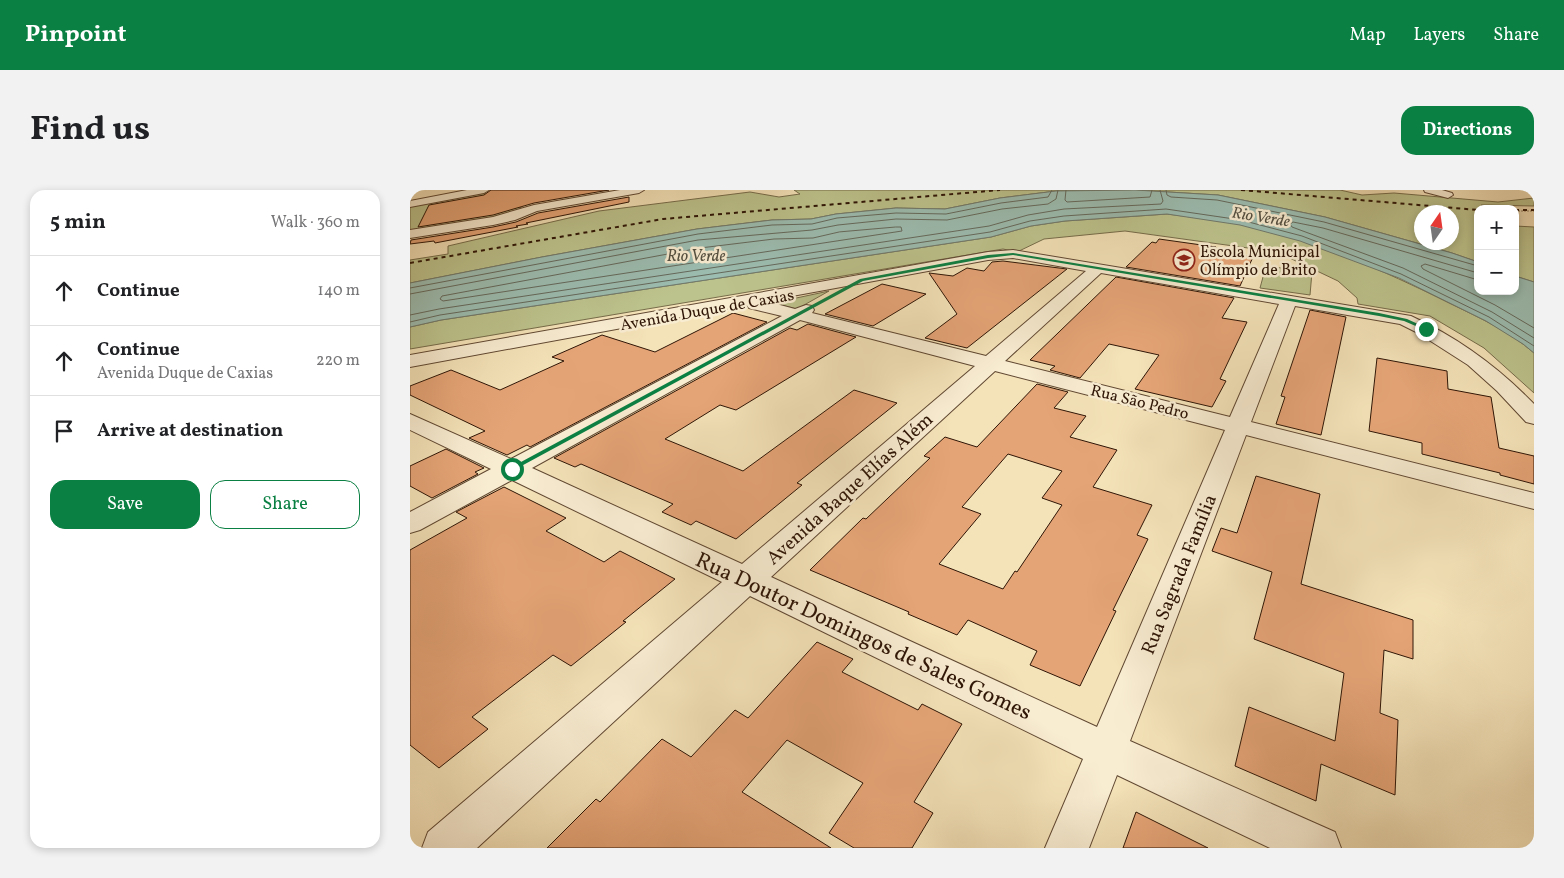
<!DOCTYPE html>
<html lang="en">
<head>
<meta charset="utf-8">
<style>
  :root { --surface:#fff; --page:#f2f2f2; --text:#202124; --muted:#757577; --line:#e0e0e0; --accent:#0b8043 }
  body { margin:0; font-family:Vollkorn,serif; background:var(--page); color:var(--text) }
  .controls { position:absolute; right:15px; top:15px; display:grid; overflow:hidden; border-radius:10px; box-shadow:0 2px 8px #0003 }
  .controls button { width:45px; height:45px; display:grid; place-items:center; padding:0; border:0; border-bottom:1px solid var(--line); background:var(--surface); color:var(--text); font:25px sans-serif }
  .compass { position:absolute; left:1004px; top:15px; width:45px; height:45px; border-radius:50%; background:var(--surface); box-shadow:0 2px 8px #0003; rotate:13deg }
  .stop { position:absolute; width:15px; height:15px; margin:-11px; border:4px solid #0b8043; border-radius:50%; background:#fff }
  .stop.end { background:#0b8043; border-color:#fff; box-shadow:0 1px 5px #0008 }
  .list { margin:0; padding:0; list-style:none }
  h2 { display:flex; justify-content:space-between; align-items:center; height:65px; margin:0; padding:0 20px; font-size:21px }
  h2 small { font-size:16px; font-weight:400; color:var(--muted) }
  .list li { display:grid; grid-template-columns:32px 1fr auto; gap:15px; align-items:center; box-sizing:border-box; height:70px; padding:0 20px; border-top:1px solid var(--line) }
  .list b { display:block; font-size:19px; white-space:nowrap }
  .list p { margin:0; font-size:16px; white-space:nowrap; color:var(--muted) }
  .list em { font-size:16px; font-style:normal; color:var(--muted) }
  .actions { display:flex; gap:10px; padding:15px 20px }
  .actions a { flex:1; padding:11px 0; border:1px solid var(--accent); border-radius:15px; text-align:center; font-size:18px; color:var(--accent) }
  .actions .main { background:var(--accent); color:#fff }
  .icon { flex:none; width:28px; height:28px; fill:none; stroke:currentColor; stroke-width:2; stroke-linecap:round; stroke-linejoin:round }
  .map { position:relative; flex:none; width:1124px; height:658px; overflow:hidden; border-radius:15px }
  header { display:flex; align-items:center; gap:30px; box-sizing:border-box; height:70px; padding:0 25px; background:var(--accent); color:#fff }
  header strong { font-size:24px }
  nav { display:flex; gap:28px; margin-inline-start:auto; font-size:18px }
  .intro { display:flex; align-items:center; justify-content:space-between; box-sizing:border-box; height:120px; padding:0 30px }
  h1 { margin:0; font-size:35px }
  .button { padding:12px 22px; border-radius:15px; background:var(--accent); color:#fff; font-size:18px; font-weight:700 }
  main { display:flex; gap:30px; padding:0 30px }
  aside { flex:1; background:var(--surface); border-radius:15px; box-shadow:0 2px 8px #0003 }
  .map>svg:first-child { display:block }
  .green { fill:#bdc38d; stroke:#766c4a; fill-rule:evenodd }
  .water { fill:#9cbdb1; stroke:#707a6d }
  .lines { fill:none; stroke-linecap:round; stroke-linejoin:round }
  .shore { stroke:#65695c; stroke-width:1 }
  .building { fill:#e5a476; stroke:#2e1506; fill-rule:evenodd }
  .street-casing { stroke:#604832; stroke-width:2 }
  .path { stroke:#2e1506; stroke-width:1; stroke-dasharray:0.5 1; stroke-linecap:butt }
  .street { fill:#f8ecd1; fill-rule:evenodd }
  .rail { stroke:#2e1506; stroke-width:2; stroke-dasharray:4 4; stroke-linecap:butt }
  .route { fill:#0b8043 }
  .labels { text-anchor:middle; stroke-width:5; stroke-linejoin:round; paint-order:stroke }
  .far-water-label { font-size:16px; font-style:italic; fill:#545042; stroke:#f8ecd1 }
  .far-poi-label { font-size:16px; fill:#2e1506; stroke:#f8ecd1; text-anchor:start }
  .far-street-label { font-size:16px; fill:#2e1506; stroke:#f8ecd1 }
  .street-label { font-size:19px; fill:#2e1506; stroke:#f8ecd1 }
  .near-street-label { font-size:22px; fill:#2e1506; stroke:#f8ecd1 }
</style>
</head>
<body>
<header>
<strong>Pinpoint</strong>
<nav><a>Map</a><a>Layers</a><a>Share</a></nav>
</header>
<div class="intro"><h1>Find us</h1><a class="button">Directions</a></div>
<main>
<aside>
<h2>5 min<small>Walk · 360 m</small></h2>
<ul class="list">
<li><svg class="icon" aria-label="ahead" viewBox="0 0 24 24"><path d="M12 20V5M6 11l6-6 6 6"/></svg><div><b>Continue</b></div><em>140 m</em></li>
<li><svg class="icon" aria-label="ahead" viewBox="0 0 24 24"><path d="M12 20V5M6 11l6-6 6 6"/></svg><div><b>Continue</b><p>Avenida Duque de Caxias</p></div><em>220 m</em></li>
<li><svg class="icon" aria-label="arrive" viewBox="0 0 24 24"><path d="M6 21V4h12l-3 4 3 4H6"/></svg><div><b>Arrive at destination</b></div></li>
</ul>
<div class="actions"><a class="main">Save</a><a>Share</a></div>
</aside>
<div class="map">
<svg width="1124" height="658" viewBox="0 0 1124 658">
  <rect width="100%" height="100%" fill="#f4e2b8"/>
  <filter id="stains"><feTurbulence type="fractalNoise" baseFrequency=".004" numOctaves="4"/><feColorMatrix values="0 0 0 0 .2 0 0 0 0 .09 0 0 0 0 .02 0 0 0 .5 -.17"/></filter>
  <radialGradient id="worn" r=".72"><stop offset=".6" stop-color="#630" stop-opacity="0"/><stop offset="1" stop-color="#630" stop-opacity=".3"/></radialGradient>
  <g class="green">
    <path d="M 384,0 L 930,0 L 952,5 L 984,3 L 1088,12 L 1124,8 L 1124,16 L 1071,15 L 1073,19 L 1068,19 L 1068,72 L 1042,63 L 915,27 L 808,5 L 725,0 L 646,1 L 590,8 L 535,19 L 486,18 L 426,24 L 401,29 L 362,30 L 287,39 L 132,67 L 0,93 L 0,70 L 38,64 L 38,56 L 189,21 L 340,2 L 369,7 L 390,4 ZM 1012,22 L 1042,22 L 1042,52 L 1012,52 Z"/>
    <path d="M 67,3 L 75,3 L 114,19 L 107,23 L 0,42 L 0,16 Z"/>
    <path d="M 757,24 C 781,27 805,30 829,34 C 902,49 973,80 1039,113 C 1068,127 1099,141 1124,163 L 1124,203 L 1074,158 L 1020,126 L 948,114 L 947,108 L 928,91 L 867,62 L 715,41 L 634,49 L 607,62 L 593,59 L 0,159 L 0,137 L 31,130 L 581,47 L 621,36 L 655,31 Z"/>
    <path d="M 1105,36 L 1124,37 L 1124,92 L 1105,86 Z"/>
    <path d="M 856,76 L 902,82 L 900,105 L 850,98 Z"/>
    <path d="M 419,101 L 387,119 L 363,113 Z"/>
  </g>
  <path class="water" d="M 725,0 L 808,5 L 915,27 L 1042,63 L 1068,72 L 1068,101 L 1105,101 L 1105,86 L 1124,92 L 1124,163 L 1113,154 L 1076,131 L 989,88 L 890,51 L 830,35 L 757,24 L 655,31 L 621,36 L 581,47 L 31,130 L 0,137 L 0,93 L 132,67 L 287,39 L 362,30 L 401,29 L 426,24 L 486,18 L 535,19 L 590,8 L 646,1 Z"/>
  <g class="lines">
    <g class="shore">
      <path d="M 656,0 L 655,10 L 657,12 L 740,7 L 742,0"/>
      <path d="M 756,0 L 757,5 L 761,7 L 807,10 L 914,32 L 1068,76"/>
      <path d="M 486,37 L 491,37 L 492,41 L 33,111 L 30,109 L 32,106 L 290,58 L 364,49 L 403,48 L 429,42 Z"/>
      <path d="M 1068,83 L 913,38 L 883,32 L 880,34 L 882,37 L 993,78 L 1082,122 L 1124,148"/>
      <path d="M 1068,90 L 1015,74 L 1011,76 L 1013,79 L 1085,115 L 1124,138"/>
      <path d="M 0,98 L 288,44 L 362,35 L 402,34 L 427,28 L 486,23 L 536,24 L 591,13 L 638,7 L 642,0"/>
      <path d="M 0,104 L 288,50 L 402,40 L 428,35 L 486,29 L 537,30 L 592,19 L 638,14 L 646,9 L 648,0"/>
      <path d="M 0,125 L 29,119 L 579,36 L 618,25 L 654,19 L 751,14 L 753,11 L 750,0"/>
      <path d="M 0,132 L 30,125 L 580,42 L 620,31 L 654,26 L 756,19 L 831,30 L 892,46 L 991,84 L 1079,127 L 1124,156"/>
    </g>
  </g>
  <g class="building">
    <path d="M 81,0 L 199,0 L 124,13 L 83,25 L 8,37 L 19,15 L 74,5 Z"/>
    <path d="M 219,7 L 219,12 L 116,33 L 118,34 L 106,36 L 108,37 L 25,53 L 24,51 L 0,54 L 1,50 L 83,37 L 106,32 L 128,23 Z"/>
    <path d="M 749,49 L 806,57 L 803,61 L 843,67 L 830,96 L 716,77 L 742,52 L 746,53 Z"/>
    <path d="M 593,71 L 657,79 L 557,158 L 515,148 L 547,124 L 519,83 L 543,86 L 557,78 L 574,81 L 582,72 Z"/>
    <path d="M 706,87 L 824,108 L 812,128 L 837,132 L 810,189 L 816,191 L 802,217 L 725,199 L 749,165 L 699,154 L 670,188 L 640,180 L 645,176 L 620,170 Z"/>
    <path d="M 472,94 L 516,104 L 463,136 L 415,124 Z"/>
    <path d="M 900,120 L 936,127 L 911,245 L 866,234 L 875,207 L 871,206 Z"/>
    <path d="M 323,123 L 357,132 L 120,257 L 117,255 L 97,265 L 59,248 L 75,241 L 0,205 L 0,196 L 41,180 L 90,200 L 154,171 L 142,167 L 192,145 L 245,162 Z"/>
    <path d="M 398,134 L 446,147 L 326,220 L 310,215 L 255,249 L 333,281 L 444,200 L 487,213 L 387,293 L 392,295 L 326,349 L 286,331 L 281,335 L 252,322 L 263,314 L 171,274 L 165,277 L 144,268 L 380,138 L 387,140 Z"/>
    <path d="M 967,168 L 1037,181 L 1038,199 L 1081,207 L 1089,258 L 1124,266 L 1124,294 L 1090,285 L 1090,283 L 1012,264 L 1012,253 L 959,241 Z"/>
    <path d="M 627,194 L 658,202 L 644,218 L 676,226 L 660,247 L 707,260 L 683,297 L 742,315 L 727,345 L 738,349 L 703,420 L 706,421 L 670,496 L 620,475 L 627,461 L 558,430 L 547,445 L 498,424 L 499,422 L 400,380 L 453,328 L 456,329 L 520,268 L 514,266 L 535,247 L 567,257 ZM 598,264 L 652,281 L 632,308 L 652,315 L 607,382 L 605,381 L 593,399 L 529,374 L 571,324 L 552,317 Z"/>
    <path d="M 36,259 L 74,278 L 65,282 L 68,284 L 22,308 L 0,296 L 0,276 Z"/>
    <path d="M 846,286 L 910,304 L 891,394 L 1003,430 L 1003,469 L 974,460 L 970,523 L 988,530 L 985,605 L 911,574 L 906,611 L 825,576 L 839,517 L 925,551 L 934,483 L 844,449 L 862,382 L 802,361 L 811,338 L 827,343 Z"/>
    <path d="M 94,297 L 156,328 L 136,341 L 194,372 L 210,361 L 265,389 L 213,431 L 216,432 L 161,476 L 143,465 L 62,527 L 78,539 L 29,578 L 0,555 L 0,360 L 57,328 L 46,322 Z"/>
    <path d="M 407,452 L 443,469 L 432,482 L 508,520 L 512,514 L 552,534 L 504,612 L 523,623 L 502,658 L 444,658 L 419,643 L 453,593 L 377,550 L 332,602 L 421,658 L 137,658 L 186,609 L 190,612 L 252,549 L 281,567 L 325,520 L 338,528 Z"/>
    <path d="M 726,622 L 798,658 L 713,658 Z"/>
  </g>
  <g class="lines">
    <g class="street-casing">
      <g id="street">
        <path d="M 57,0 L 79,0 L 74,3 L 0,17 L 0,11 Z"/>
        <path d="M 210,0 L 234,0 L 229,3 L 127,21 L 105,30 L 83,35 L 0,48 L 0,40 L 83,27 L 124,15 Z"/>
        <path d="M 1014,0 L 1032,0 L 1042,3 L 1043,5 L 1038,8 L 1015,2 Z"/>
        <path d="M 603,60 L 1001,126 C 1049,148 1088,177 1124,214 L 1124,234 L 1116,232 L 1087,201 L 1058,175 L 1008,143 L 990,134 L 885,116 L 841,232 L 1124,303 L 1124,319 L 836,245 L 720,551 L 925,642 L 931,658 L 860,658 L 707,585 L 679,658 L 635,658 L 673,569 L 340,406 L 67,658 L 12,658 L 18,642 L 312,392 L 102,290 L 10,340 L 0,343 L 0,322 L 81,279 L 0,240 L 0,224 L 101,269 L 372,126 L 339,118 L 337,115 L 0,177 L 0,165 L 578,62 ZM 603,68 L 676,81 L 576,166 L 402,123 L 404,120 L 402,116 L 396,115 L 385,119 L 355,111 L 578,70 ZM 691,83 L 869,114 L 820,227 L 595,171 ZM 390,130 L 565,176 L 332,374 L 122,278 ZM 585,181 L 815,240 L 687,537 L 361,387 Z"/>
      </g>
    </g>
    <path class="path" d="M 1105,21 L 1124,21"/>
    <use href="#street" class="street"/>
    <g class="rail">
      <path d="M 831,0 L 1068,20"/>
      <path d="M 1105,20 L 1124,20"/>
      <path d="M 0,73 L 253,29 L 590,0"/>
    </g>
  </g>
  <path class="route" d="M 603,63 L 969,123 L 997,129 L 1019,139 L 1015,140 L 994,131 L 969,126 L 603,65 L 578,68 L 453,91 L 104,280 L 98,279 L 450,89 L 578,65 Z"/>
  <defs>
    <g id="university-ring" transform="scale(1.125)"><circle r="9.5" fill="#f8ecd1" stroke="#8f2418" stroke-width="1.5"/><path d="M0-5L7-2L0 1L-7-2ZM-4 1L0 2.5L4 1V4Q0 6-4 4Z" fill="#8f2418"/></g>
  </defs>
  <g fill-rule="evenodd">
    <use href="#university-ring" x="774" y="70"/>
  </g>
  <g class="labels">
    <g class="far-water-label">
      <text transform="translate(851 26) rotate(9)" y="6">Rio Verde</text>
      <text x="286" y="71">Rio Verde</text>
    </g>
    <g class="far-poi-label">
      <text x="790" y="67">Escola Municipal<tspan x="790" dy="18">Olímpio de Brito</tspan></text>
    </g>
    <g class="far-street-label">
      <text transform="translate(297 119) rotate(-10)" y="6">Avenida Duque de Caxias</text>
      <text transform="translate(730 211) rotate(14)" y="6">Rua São Pedro</text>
    </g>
    <g class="street-label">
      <text transform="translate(439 298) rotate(-42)" y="7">Avenida Baque Elías Além</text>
      <text transform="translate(768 384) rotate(-68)" y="7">Rua Sagrada Família</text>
    </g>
    <g class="near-street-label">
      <text transform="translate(454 445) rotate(25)" y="8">Rua Doutor Domingos de Sales Gomes</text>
    </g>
  </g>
  <rect width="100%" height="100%" filter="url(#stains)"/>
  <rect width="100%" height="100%" fill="url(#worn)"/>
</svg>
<div class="controls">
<button>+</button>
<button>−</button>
</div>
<svg class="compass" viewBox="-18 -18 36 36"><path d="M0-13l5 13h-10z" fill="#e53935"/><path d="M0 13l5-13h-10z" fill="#757577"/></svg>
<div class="stop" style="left:102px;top:279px"></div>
<div class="stop end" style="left:1016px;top:139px"></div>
</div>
</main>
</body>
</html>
